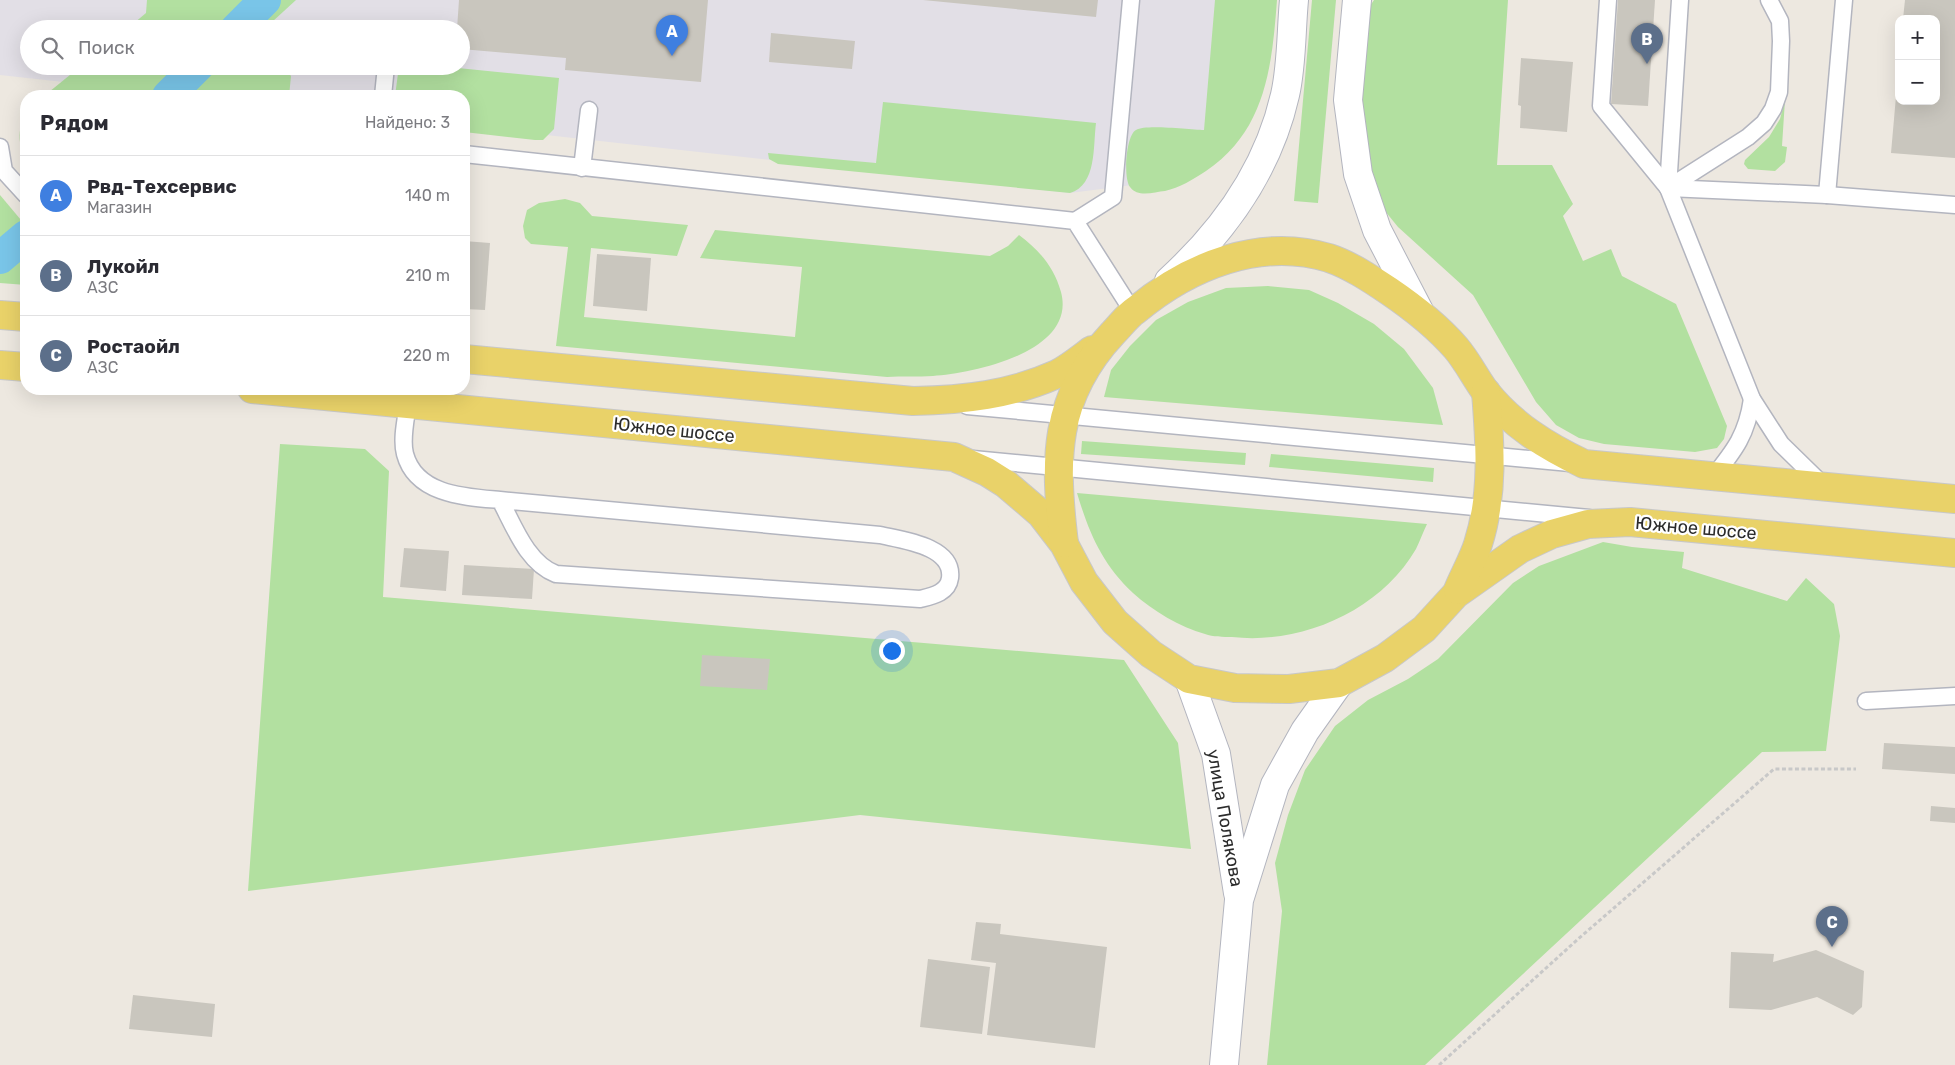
<!DOCTYPE html>
<html lang="ru">
<head>
<meta charset="utf-8">
<style>
  :root { --surface:#fff; --page:#f2f2f3; --text:#2b2b33; --muted:#7c7c81; --line:#e1e1e2; --accent:#4a60ef }
  body { margin:0; font-family:Rubik,sans-serif; background:var(--page); color:var(--text) }
  .controls { position:absolute; right:15px; top:15px; display:grid; overflow:hidden; border-radius:10px; box-shadow:0 5px 20px #0002 }
  .controls button { width:45px; height:45px; display:grid; place-items:center; padding:0; border:0; border-bottom:1px solid var(--line); background:var(--surface); color:var(--text); font:25px sans-serif }
  .you { position:absolute; left:891px; top:650px; width:18px; height:18px; margin:-12px; border:4px solid #fff; border-radius:50%; background:#1a73e8; box-shadow:0 0 0 8px #1a73e833 }
  .badge { display:grid; place-items:center; width:32px; height:32px; border-radius:50%; background:var(--accent); color:#fff; font-size:16px; font-weight:700 }
  .pin { position:absolute; translate:-50% -41px; filter:drop-shadow(0 1px 2px #0008) }
  .pin::after { content:''; position:absolute; top:26px; width:18px; height:15px; background:inherit; clip-path:polygon(0 0,100% 0,50% 100%) }
  .list { margin:0; padding:0; list-style:none }
  h2 { display:flex; justify-content:space-between; align-items:center; height:65px; margin:0; padding:0 20px; font-size:21px }
  h2 small { font-size:16px; font-weight:400; color:var(--muted) }
  .list li { display:grid; grid-template-columns:32px 1fr auto; gap:15px; align-items:center; box-sizing:border-box; height:80px; padding:0 20px; border-top:1px solid var(--line) }
  .list b { display:block; font-size:19px; white-space:nowrap }
  .list p { margin:0; font-size:16px; white-space:nowrap; color:var(--muted) }
  .list em { font-size:16px; font-style:normal; color:var(--muted) }
  .icon { flex:none; width:28px; height:28px; fill:none; stroke:currentColor; stroke-width:2; stroke-linecap:round; stroke-linejoin:round }
  .map { position:relative; flex:none; width:1955px; height:1065px; overflow:hidden }
  .search { position:absolute; background:var(--surface); box-shadow:0 5px 20px #0002; left:20px; top:20px; width:450px; height:55px; display:flex; align-items:center; gap:12px; box-sizing:border-box; padding:0 18px; border-radius:28px; color:var(--muted); font-size:19px }
  .panel { position:absolute; background:var(--surface); box-shadow:0 5px 20px #0002; left:20px; top:90px; width:450px; height:305px; border-radius:20px }
  .map>svg:first-child { display:block }
  .industrial { fill:#e2dfe6; fill-rule:evenodd }
  .green { fill:#b2e0a0 }
  .lines { fill:none; stroke-linecap:round; stroke-linejoin:round }
  .canal { stroke:#79c5e8; stroke-width:32 }
  .building { fill:#c9c6be }
  .service-casing { stroke:#b3b5bf; stroke-width:19 }
  .secondary-casing { stroke:#b3b5bf; stroke-width:30 }
  .primary-casing { stroke:#c8c8c8; stroke-width:30 }
  .path { stroke:#c8c8c8; stroke-width:3; stroke-dasharray:4 2.5; stroke-linecap:butt }
  .service { stroke:#fff; stroke-width:16 }
  .secondary { stroke:#fff; stroke-width:28 }
  .primary { stroke:#e9d269; stroke-width:28 }
  .labels { text-anchor:middle; stroke-width:4.5; stroke-linejoin:round; paint-order:stroke }
  .street-label { font-size:18px; fill:#2c2c2c; stroke:#fff }
</style>
</head>
<body>
<div class="map">
<svg width="1955" height="1065" viewBox="0 0 1955 1065">
  <rect width="100%" height="100%" fill="#ede8e0"/>
  <path class="industrial" d="M 0,0 L 1244,0 L 1229,151 L 1189,171 L 1148,183 L 1070,193 L 464,126 L 464,96 L 190,96 L 0,75 ZM 29,29 L 461,29 L 461,66 L 29,66 Z"/>
  <g class="green">
    <path d="M 147,0 L 296,0 L 272,22 L 270,29 L 127,29 L 146,13 Z"/>
    <path d="M 1215,0 L 1277,0 C 1272,66 1266,131 1206,171 C 1194,179 1179,188 1165,191 C 1154,192 1138,198 1130,187 C 1123,178 1126,135 1136,130 C 1146,124 1190,130 1204,130 Z"/>
    <path d="M 1312,0 L 1336,0 L 1318,203 L 1294,201 Z"/>
    <path d="M 1374,0 L 1508,0 L 1497,165 L 1552,165 L 1573,204 L 1563,216 L 1583,261 L 1611,249 L 1622,276 L 1676,304 L 1727,426 L 1724,439 L 1717,448 L 1695,452 L 1604,444 L 1579,438 L 1556,425 L 1536,402 L 1473,295 L 1398,227 L 1385,211 L 1360,143 L 1361,107 L 1370,6 Z"/>
    <path d="M 81,66 L 283,66 L 291,76 L 289,96 L 44,96 Z"/>
    <path d="M 399,66 L 438,66 L 559,78 L 554,129 L 543,140 L 535,140 L 464,132 L 464,96 L 395,96 Z"/>
    <path d="M 1785,100 L 1782,146 L 1787,147 L 1785,162 L 1775,171 L 1748,169 L 1744,164 L 1745,160 L 1769,137 L 1780,119 Z"/>
    <path d="M 883,102 L 1096,123 C 1093,146 1097,185 1070,193 L 778,164 L 769,159 L 768,153 L 876,163 Z"/>
    <path d="M 26,116 L 26,161 C 19,146 16,130 26,116 Z"/>
    <path d="M 0,195 L 26,226 L 26,285 L 0,283 Z"/>
    <path d="M 565,199 L 580,203 L 592,216 L 688,225 L 677,256 L 591,248 L 584,317 L 795,337 L 802,267 L 700,258 L 715,230 L 990,256 L 1008,246 L 1019,235 C 1040,251 1054,267 1061,292 C 1077,352 974,373 933,376 C 918,377 902,376 887,377 L 556,346 L 568,247 L 531,244 L 525,238 L 523,226 L 527,210 L 539,203 Z"/>
    <path d="M 1268,286 L 1309,290 L 1338,303 L 1374,324 L 1404,349 L 1433,388 L 1443,425 L 1104,397 L 1111,370 L 1130,346 L 1156,320 L 1188,302 L 1226,288 Z"/>
    <path d="M 1082,441 L 1246,453 L 1245,465 L 1081,454 Z"/>
    <path d="M 280,444 L 365,449 L 389,471 L 383,597 L 1124,660 L 1178,743 L 1191,849 L 860,815 L 248,891 Z"/>
    <path d="M 1271,454 L 1434,468 L 1433,482 L 1269,467 Z"/>
    <path d="M 1077,493 L 1427,524 C 1423,532 1420,541 1416,549 C 1380,611 1301,645 1232,637 C 1223,637 1213,637 1205,634 C 1180,627 1153,611 1133,593 C 1102,564 1089,533 1077,493 Z"/>
    <path d="M 1603,542 L 1632,547 L 1684,552 L 1682,568 L 1787,601 L 1806,578 L 1834,604 L 1840,636 L 1826,751 L 1762,752 L 1425,1065 L 1267,1065 L 1282,911 L 1275,863 L 1288,815 L 1305,770 L 1335,726 L 1368,700 L 1408,679 L 1438,659 L 1513,583 L 1539,566 Z"/>
  </g>
  <g class="lines">
    <g class="canal">
      <path d="M 236,29 L 265,0"/>
      <path d="M 168,96 L 198,66"/>
      <path d="M 0,258 L 26,236"/>
    </g>
  </g>
  <g class="building">
    <path d="M 459,0 L 708,0 L 701,82 L 565,70 L 566,58 L 461,49 L 461,29 L 457,29 Z"/>
    <path d="M 923,0 L 1098,0 L 1096,17 Z"/>
    <path d="M 1618,0 L 1655,0 L 1648,106 L 1611,104 Z"/>
    <path d="M 1905,0 L 1955,0 L 1955,158 L 1891,153 L 1897,85 L 1899,101 L 1936,101 L 1936,19 L 1903,19 Z"/>
    <path d="M 771,33 L 855,41 L 852,69 L 769,62 Z"/>
    <path d="M 1521,58 L 1573,62 L 1567,132 L 1520,128 L 1521,106 L 1518,105 Z"/>
    <path d="M 464,241 L 490,243 L 485,310 L 464,309 Z"/>
    <path d="M 597,254 L 651,258 L 647,311 L 593,306 Z"/>
    <path d="M 404,548 L 449,551 L 446,591 L 400,587 Z"/>
    <path d="M 464,565 L 534,569 L 532,599 L 462,595 Z"/>
    <path d="M 702,655 L 770,659 L 767,690 L 700,686 Z"/>
    <path d="M 1884,743 L 1955,747 L 1955,774 L 1882,769 Z"/>
    <path d="M 1931,806 L 1955,808 L 1955,823 L 1930,821 Z"/>
    <path d="M 976,922 L 1001,924 L 1000,934 L 1107,947 L 1095,1048 L 987,1035 L 996,963 L 971,960 Z"/>
    <path d="M 1816,950 L 1864,971 L 1862,1007 L 1853,1015 L 1817,997 L 1771,1010 L 1729,1008 L 1731,952 L 1774,954 L 1773,962 Z"/>
    <path d="M 928,959 L 990,967 L 982,1034 L 920,1027 Z"/>
    <path d="M 133,995 L 215,1004 L 212,1037 L 129,1029 Z"/>
  </g>
  <g class="lines">
    <g class="service-casing">
      <g id="service">
        <path d="M 1608,0 L 1601,106 L 1668,188 L 1752,399 L 1781,444 L 1824,486"/>
        <path d="M 383,96 L 386,66"/>
        <path d="M 0,147 L 4,171 L 26,195"/>
        <path d="M 464,154 L 1075,221 L 1133,312"/>
        <path d="M 582,168 L 589,110"/>
        <path d="M 1668,188 L 1827,195 L 1955,205"/>
        <path d="M 1668,188 L 1748,137 L 1764,123 L 1773,109 L 1779,92 L 1781,41 L 1780,21 L 1769,0"/>
        <path d="M 1668,188 L 1680,0"/>
        <path d="M 1827,195 L 1844,0"/>
        <path d="M 1075,221 L 1113,197 L 1131,0"/>
        <path d="M 408,404 C 406,419 401,439 405,454 C 416,495 465,497 500,500 L 880,535 C 902,540 954,546 950,578 C 948,593 932,596 920,599 L 556,574 C 527,563 514,526 500,500"/>
        <path d="M 967,406 L 1570,463"/>
        <path d="M 973,459 L 1589,518"/>
        <path d="M 1713,477 C 1735,450 1747,434 1752,399"/>
        <path d="M 1866,701 L 1955,696"/>
      </g>
    </g>
    <g class="secondary-casing">
      <g id="secondary">
        <path d="M 1357,0 L 1348,100 L 1358,174 L 1377,230 L 1419,311"/>
        <path d="M 1169,281 C 1225,230 1268,170 1285,95 C 1292,65 1291,31 1294,0"/>
        <path d="M 1189,679 L 1216,754 L 1238,893"/>
        <path d="M 1224,1065 L 1239,900 L 1275,785 L 1305,731 L 1339,683"/>
      </g>
    </g>
    <g class="primary-casing">
      <g id="primary">
        <path d="M 0,315 L 26,317"/>
        <path d="M 464,359 L 913,401 C 964,400 1010,395 1057,374 C 1069,368 1081,358 1092,350"/>
        <path d="M 0,365 L 26,367"/>
        <path d="M 252,389 L 954,457 L 987,472 L 1006,484 L 1041,514 L 1064,544 L 1084,582 L 1115,622 L 1151,654 L 1189,679 L 1235,688 L 1289,689 L 1339,683 L 1385,658 L 1424,629 L 1456,594 L 1520,549 L 1552,534 L 1588,524 L 1630,522 L 1955,553"/>
        <path d="M 1064,543 C 1054,460 1053,397 1113,333 C 1121,325 1127,316 1136,310 C 1189,266 1260,237 1329,258 C 1350,265 1371,279 1389,291 C 1414,308 1436,325 1456,348 C 1467,361 1475,377 1485,391 C 1512,425 1546,446 1584,464 L 1955,499"/>
        <path d="M 1458,590 C 1464,575 1473,560 1478,544 C 1494,494 1490,443 1486,392"/>
      </g>
    </g>
    <path class="path" d="M 1439,1065 L 1577,940 L 1774,769 L 1856,769"/>
    <use href="#service" class="service"/>
    <use href="#secondary" class="secondary"/>
    <use href="#primary" class="primary"/>
  </g>
  <g class="labels">
    <g class="street-label">
      <text transform="translate(674 430) rotate(6)" y="6">Южное шоссе</text>
      <text transform="translate(1696 528) rotate(5)" y="6">Южное шоссе</text>
      <text transform="translate(1225 818) rotate(80)" y="6">улица Полякова</text>
    </g>
  </g>
</svg>
<div class="controls">
<button>+</button>
<button>−</button>
</div>
<div class="you"></div>
<div class="pin badge" style="left:672px;top:56px;background:#3f7fe0">A</div>
<div class="pin badge" style="left:1647px;top:64px;background:#5c6f8a">B</div>
<div class="pin badge" style="left:1832px;top:947px;background:#5c6f8a">C</div>
<div class="search"><svg class="icon" aria-label="search" viewBox="0 0 24 24"><circle cx="10" cy="10" r="6"/><path d="M15 15l6 6"/></svg>Поиск</div>
<section class="panel">
<h2>Рядом<small>Найдено: 3</small></h2>
<ul class="list">
<li><span class="badge" style="background:#3f7fe0">A</span><div><b>Рвд-Техсервис</b><p>Магазин</p></div><em>140 m</em></li>
<li><span class="badge" style="background:#5c6f8a">B</span><div><b>Лукойл</b><p>АЗС</p></div><em>210 m</em></li>
<li><span class="badge" style="background:#5c6f8a">C</span><div><b>Ростаойл</b><p>АЗС</p></div><em>220 m</em></li>
</ul>
</section>
</div>
</body>
</html>
